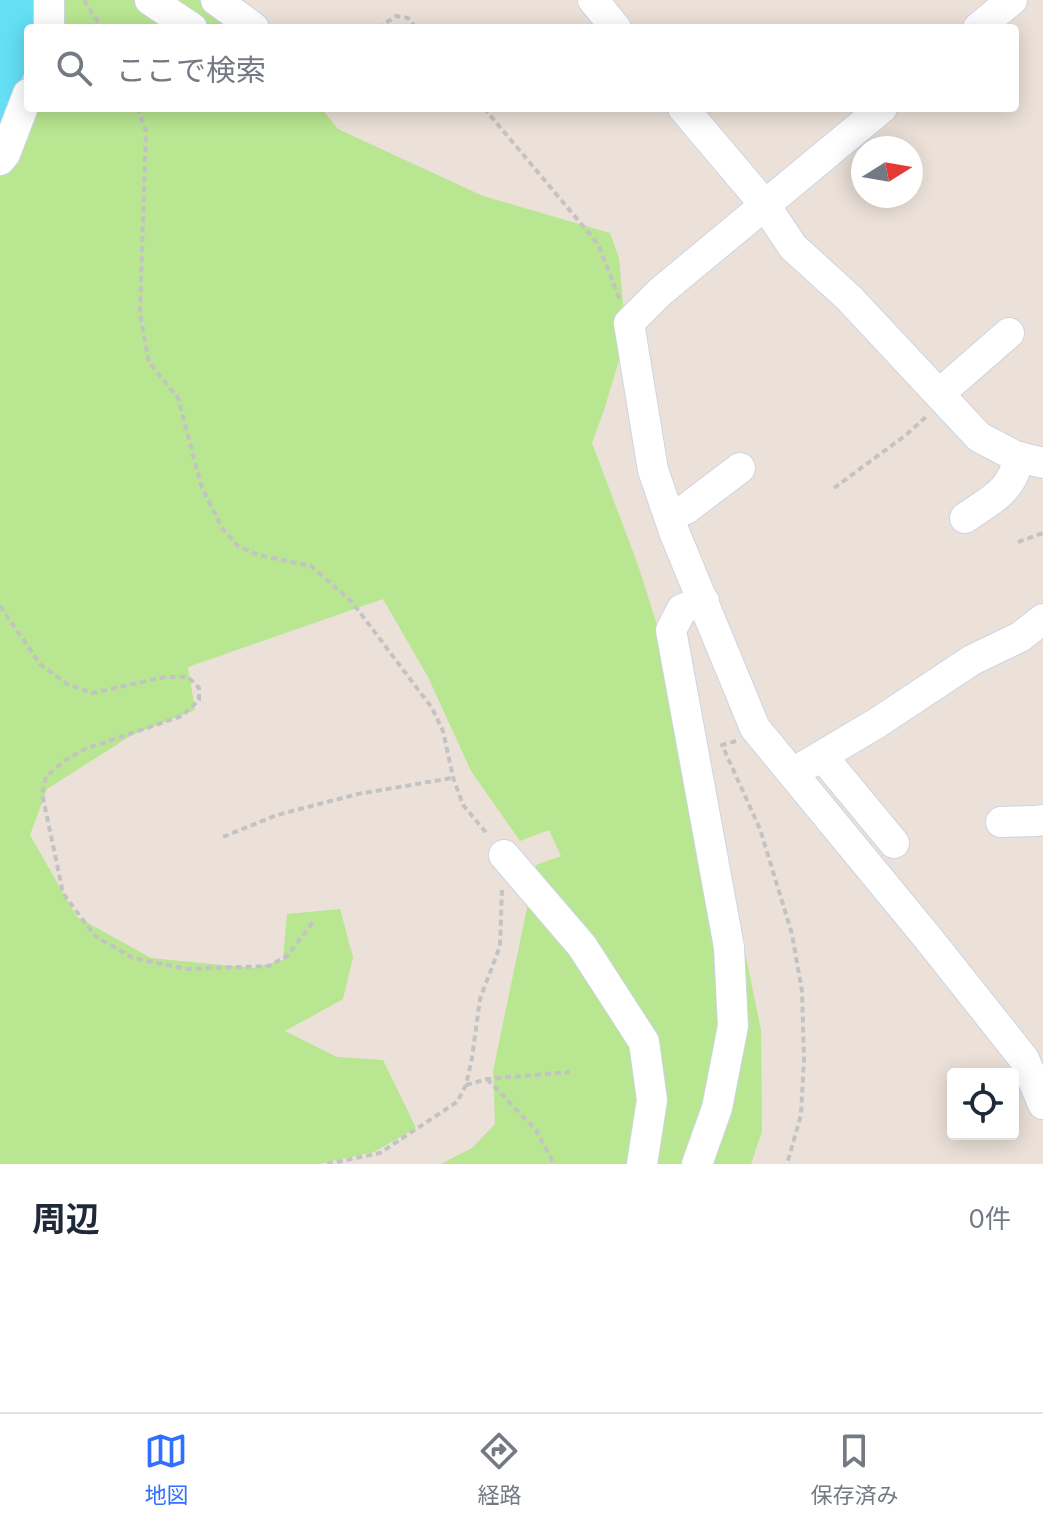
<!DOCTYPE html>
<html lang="ja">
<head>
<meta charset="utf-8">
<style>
  :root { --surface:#fff; --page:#f6f6f7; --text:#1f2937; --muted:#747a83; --line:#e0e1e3; --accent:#3170ff }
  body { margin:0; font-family:Inter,"Noto Sans JP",sans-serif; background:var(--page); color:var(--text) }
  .controls { position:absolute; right:24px; bottom:24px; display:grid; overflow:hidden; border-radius:8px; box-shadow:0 4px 20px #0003 }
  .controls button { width:72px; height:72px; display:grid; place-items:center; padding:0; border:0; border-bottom:2px solid var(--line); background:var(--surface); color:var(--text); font:40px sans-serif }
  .compass { position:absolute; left:851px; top:136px; width:72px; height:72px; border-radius:50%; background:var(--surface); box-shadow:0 4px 20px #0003; rotate:79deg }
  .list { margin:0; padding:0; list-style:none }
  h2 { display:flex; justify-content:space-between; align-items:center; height:104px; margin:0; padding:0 32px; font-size:34px }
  h2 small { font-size:26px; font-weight:400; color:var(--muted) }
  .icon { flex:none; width:44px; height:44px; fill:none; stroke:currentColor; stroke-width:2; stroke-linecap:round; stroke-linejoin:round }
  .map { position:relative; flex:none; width:1043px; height:1164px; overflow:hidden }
  .search { position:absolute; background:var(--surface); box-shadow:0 4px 20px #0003; left:24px; right:24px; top:24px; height:88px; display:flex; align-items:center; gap:20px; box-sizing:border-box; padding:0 28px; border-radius:8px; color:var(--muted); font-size:30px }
  .sheet { height:248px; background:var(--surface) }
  nav { display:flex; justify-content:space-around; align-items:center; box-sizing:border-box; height:112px; border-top:2px solid var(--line); background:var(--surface); font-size:22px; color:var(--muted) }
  nav a { display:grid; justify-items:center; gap:4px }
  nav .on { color:var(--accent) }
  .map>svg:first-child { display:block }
  .green { fill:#b8e691 }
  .water { fill:#64dff4 }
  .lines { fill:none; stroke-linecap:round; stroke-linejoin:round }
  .minor-casing { stroke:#cdd4e2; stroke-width:32 }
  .path { stroke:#c3c3c3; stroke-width:4; stroke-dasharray:6 4; stroke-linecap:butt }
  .minor { stroke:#fff; stroke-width:30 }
</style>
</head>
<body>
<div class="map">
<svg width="1043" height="1164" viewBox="0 0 1043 1164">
  <rect width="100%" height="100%" fill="#ebe1d8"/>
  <g class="green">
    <path d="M 42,0 L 221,0 L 249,28 L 40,28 Z"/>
    <path d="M 28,108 L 321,108 L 338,129 L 483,196 L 610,233 L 619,258 L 626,337 L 604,410 L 592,443 L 638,565 L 716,811 L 761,1030 L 762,1131 L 751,1164 L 441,1164 L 472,1148 L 495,1124 L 493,1071 L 536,865 L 561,856 L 549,830 L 520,841 L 471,771 L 428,677 L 383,599 L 188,667 L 195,710 L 132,735 L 47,789 L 30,835 L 77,917 L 151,958 L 254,968 L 283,960 L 287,914 L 340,909 L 353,957 L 343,999 L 285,1031 L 337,1057 L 383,1060 L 416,1128 L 374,1152 L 319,1164 L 0,1164 L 0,148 Z"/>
  </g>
  <path class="water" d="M 0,0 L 39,0 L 38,28 L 28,28 L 28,65 L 0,127 Z"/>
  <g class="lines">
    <g class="minor-casing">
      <g id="minor">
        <path d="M 150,0 L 192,28"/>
        <path d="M 216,0 L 254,28"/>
        <path d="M 593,0 L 616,28"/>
        <path d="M 49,28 L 49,0"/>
        <path d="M 978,28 L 1012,0"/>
        <path d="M 683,108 L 765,205 L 793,247 L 849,298 L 979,437 L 1015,456 L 1043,463"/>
        <path d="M 882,108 L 660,292 L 629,323 L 653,470 L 675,534 L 755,728 L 928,938 L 1024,1059 L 1043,1104"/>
        <path d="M 0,160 L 5,154 L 28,94"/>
        <path d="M 939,394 L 1009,333"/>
        <path d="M 669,516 L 686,509 L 740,468"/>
        <path d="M 965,518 C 992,499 1012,492 1019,457"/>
        <path d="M 822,756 L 894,843"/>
        <path d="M 793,773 L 877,723 L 972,660 L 1020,637 L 1043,619"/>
        <path d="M 1001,822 L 1036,821 L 1043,820"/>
        <path d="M 504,855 L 582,946 L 644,1042 L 652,1100 L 642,1164"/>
        <path d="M 697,1164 L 717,1108 L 733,1026 L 729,947 L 671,630 L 682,609 L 704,601"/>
      </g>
    </g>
    <g class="path">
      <path d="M 84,0 L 102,28"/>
      <path d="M 378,28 L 396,16 L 408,18 L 416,28"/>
      <path d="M 137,108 L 146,131 L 140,314 L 149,362 L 178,398 L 201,485 L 222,528 L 238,546 L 258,555 L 311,566 L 352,602 L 432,708 L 443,731 L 453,777 L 463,805 L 488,835"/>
      <path d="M 484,108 L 598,244 L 620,300"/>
      <path d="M 834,488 L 906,435 L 927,416"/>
      <path d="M 1018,542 L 1043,533"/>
      <path d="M 0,606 L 40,664 L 67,684 L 92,693 L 165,677 L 188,677 L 199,688 L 199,700 L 182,716 L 85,749 L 64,761 L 46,777 L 42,793 L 63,893 L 95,936 L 133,958 L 187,969 L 269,966 L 287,956 L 313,922"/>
      <path d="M 736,741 L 722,745 L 760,829 L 792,934 L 802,991 L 804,1059 L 801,1115 L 787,1164"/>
      <path d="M 223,837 L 277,815 L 358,794 L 452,778"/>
      <path d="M 487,1079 L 536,1130 L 554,1164"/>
      <path d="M 466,1085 L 487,1079 L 570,1072"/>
      <path d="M 327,1164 L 380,1153 L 457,1102 L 466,1085 L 472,1058 L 480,999 L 500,946 L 502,890"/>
    </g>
    <use href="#minor" class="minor"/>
  </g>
</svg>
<div class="controls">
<button><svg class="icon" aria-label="locate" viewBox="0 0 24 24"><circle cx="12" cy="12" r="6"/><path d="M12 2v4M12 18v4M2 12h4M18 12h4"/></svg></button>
</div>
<svg class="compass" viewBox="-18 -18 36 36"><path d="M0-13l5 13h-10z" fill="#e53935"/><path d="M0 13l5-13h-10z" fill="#747a83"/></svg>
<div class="search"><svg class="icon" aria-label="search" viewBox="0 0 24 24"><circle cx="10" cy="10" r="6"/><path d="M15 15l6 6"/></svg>ここで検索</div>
</div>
<section class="sheet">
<h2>周辺<small>0件</small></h2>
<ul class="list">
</ul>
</section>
<nav>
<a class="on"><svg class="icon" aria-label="map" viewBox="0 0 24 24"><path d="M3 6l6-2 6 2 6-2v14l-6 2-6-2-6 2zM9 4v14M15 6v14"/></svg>地図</a>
<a><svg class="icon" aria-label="directions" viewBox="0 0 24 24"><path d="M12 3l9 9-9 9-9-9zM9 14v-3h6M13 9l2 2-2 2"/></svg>経路</a>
<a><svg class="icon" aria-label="saved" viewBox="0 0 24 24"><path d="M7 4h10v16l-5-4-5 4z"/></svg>保存済み</a>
</nav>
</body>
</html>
